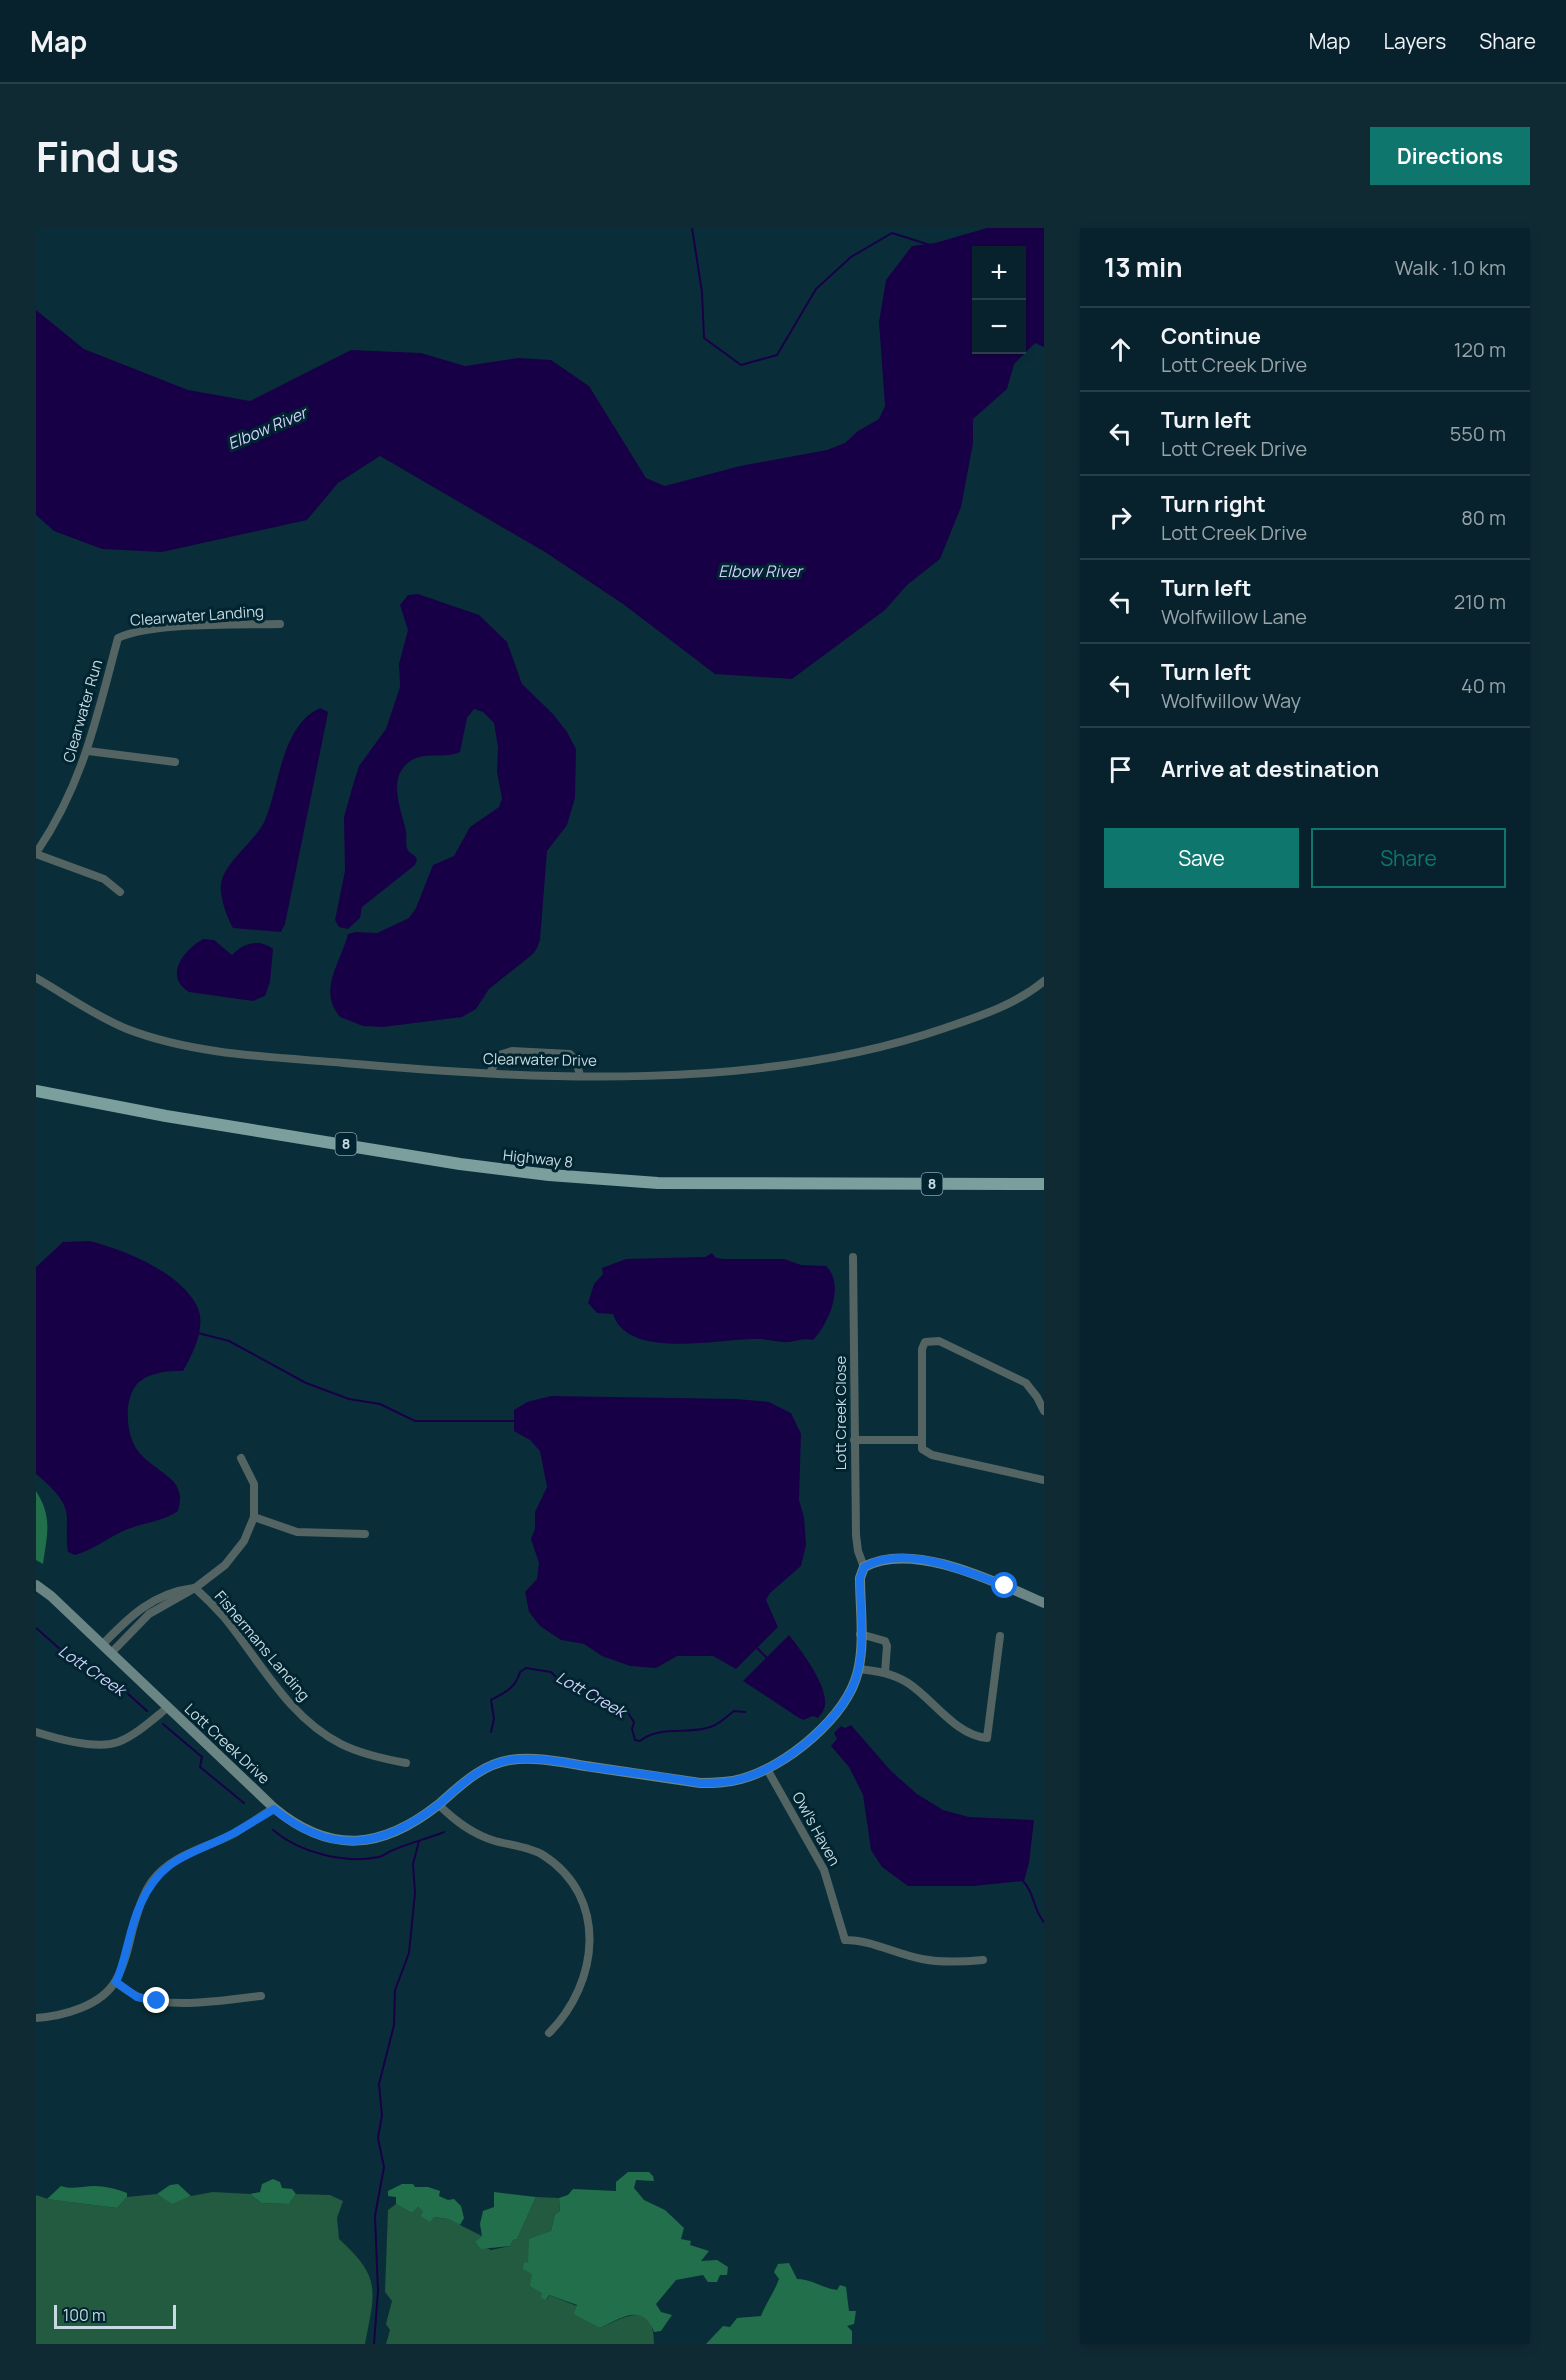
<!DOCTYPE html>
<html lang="en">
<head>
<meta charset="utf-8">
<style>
  :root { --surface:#07222c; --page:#102a34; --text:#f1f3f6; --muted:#98a4a9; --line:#283f48; --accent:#0f766e }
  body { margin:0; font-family:Manrope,sans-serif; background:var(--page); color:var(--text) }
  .controls { position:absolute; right:18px; top:18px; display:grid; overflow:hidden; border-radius:0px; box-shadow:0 3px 9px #0003 }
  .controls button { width:54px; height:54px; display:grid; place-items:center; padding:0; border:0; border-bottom:2px solid var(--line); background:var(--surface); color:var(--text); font:30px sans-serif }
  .scale { position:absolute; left:18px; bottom:15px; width:122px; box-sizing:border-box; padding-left:6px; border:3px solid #c7dae1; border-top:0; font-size:16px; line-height:21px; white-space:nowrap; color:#c7dae1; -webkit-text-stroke:4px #002430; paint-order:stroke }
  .stop { position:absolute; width:18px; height:18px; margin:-14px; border:4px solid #1a73e8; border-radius:50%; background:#fff }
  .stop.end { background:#1a73e8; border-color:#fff; box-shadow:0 2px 6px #0008 }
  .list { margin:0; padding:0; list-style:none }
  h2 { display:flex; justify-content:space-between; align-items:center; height:78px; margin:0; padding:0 24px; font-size:26px }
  h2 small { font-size:20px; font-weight:400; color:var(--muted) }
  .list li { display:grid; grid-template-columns:39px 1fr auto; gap:18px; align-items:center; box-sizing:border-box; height:84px; padding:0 24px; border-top:2px solid var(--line) }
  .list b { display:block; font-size:22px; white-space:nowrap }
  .list p { margin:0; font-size:20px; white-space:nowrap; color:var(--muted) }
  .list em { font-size:20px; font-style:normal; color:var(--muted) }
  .actions { display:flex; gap:12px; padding:18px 24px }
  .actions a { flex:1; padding:14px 0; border:2px solid var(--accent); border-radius:0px; text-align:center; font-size:21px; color:var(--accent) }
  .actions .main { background:var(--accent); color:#fff }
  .icon { flex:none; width:33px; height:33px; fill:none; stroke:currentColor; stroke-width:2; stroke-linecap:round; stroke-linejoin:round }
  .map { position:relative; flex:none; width:1008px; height:2116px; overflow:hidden; border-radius:0px }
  header { display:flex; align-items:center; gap:36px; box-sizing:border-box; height:84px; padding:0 30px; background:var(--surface); border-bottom:2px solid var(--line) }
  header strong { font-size:28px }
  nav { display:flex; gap:33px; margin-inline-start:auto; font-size:21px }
  .intro { display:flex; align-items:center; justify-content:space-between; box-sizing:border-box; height:144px; padding:0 36px }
  h1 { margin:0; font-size:42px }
  .button { padding:15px 27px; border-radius:0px; background:var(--accent); color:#fff; font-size:21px; font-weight:700 }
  main { display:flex; gap:36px; padding:0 36px }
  aside { flex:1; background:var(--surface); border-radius:0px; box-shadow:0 3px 9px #0003 }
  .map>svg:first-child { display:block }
  .green { fill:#225b3f }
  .forest { fill:#226f4b }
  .water { fill:#180047; fill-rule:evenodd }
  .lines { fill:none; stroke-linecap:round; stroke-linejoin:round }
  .stream { stroke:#180047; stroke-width:2 }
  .street { stroke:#536463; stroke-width:8 }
  .secondary { stroke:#6a8583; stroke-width:10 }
  .primary { stroke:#7b9f9c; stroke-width:12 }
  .route { stroke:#1a73e8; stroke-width:8 }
  .labels { text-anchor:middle; stroke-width:6; stroke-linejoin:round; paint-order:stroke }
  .shield { fill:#002430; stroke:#8ba3ac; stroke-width:1.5 }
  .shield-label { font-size:14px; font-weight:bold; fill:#c7dae1 }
  .street-label { font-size:15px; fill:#c7dae1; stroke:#002430 }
  .water-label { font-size:16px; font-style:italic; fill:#d2d0fc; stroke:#002430 }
</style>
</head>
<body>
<header>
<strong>Map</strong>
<nav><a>Map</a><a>Layers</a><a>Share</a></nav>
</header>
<div class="intro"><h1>Find us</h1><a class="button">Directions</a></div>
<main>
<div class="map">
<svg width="1008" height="2116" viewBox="0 0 1008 2116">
  <rect width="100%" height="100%" fill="#092e3a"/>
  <g class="green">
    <path d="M 177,1964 L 214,1966 L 225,1975 L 253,1976 L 260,1966 L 294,1967 L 307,1973 L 301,1990 L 303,2011 C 346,2050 339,2063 329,2116 L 0,2116 L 0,1967 L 12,1971 L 81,1980 L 91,1969 L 121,1966 L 136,1975 L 155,1968 Z"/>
    <path d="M 500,1969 L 523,1970 L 524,1983 L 519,1986 L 515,2003 L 501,2010 L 496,2046 L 511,2072 L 513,2067 L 541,2078 L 564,2100 C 590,2088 618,2072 618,2116 L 350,2116 L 354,2102 L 350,2096 L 356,2073 L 349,2064 L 352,1982 L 360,1976 L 376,1985 L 382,1979 L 398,1989 L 412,1991 L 446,2008 L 439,2015 L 455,2022 L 474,2018 L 477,2012 L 481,2011 Z"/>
  </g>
  <g class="forest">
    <path d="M 0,1263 C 17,1290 11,1306 7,1336 L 0,1332 Z"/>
    <path d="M 592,1944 L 613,1944 L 617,1948 L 618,1953 L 600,1952 L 598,1960 L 608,1972 L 629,1982 L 648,2000 L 645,2011 L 655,2013 L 654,2017 L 673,2023 L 665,2033 L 681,2032 L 692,2039 L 691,2047 L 684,2047 L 681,2054 L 672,2054 L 667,2047 L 640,2052 L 620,2076 L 625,2084 L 636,2087 L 625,2103 L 618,2104 C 607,2074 585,2090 564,2100 L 538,2086 L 541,2077 L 513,2067 L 510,2072 L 505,2070 L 506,2065 L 494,2058 L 496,2046 L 487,2041 L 488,2034 L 492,2035 L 493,2011 L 515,2003 L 519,1986 L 524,1983 L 523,1970 L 532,1967 L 537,1961 L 580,1963 L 580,1954 Z"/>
    <path d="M 237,1951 L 244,1954 L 246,1960 L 256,1961 L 260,1966 L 253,1976 L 225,1975 L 214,1966 L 224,1964 L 226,1956 Z"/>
    <path d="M 142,1956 L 155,1968 L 136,1976 L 121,1966 L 134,1957 Z"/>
    <path d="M 366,1956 L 377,1956 L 379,1959 L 392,1959 L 404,1963 L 403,1968 L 412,1972 L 418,1971 L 425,1978 L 428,1990 L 424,1997 L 412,1991 L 398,1989 L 394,1994 L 385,1988 L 387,1983 L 382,1979 L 376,1985 L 360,1976 L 360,1969 L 352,1968 L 352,1963 Z"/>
    <path d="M 25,1958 C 37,1962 46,1958 58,1958 C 69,1958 81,1961 91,1965 L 91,1969 L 81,1980 L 11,1971 Z"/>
    <path d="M 458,1964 L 500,1969 L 481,2011 L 477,2012 L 474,2018 L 445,2021 L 439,2014 L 446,2008 L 444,1996 L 447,1983 L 458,1979 Z"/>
    <path d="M 753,2035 L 761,2051 C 776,2051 786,2060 801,2062 L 804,2057 L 810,2059 L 813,2083 L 820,2083 L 818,2096 L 811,2098 L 816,2103 L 816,2116 L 670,2116 L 687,2098 L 694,2099 L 701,2090 L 725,2088 C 730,2075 738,2065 743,2051 L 738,2044 L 742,2036 Z"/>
  </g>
  <g class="water">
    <path d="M 951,0 L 1008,0 L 1008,119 L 999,115 L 978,136 L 971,161 L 937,191 L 937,215 L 925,279 L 904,331 L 871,357 L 849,382 L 756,451 L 679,446 L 587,376 L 509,324 L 344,228 L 302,255 L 271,292 L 126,324 L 66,321 L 18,303 L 0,287 L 0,82 L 48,121 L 152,162 L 214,173 L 315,122 L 385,125 L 429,138 L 482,130 L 515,132 L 553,158 L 610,250 L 629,258 L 704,238 L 791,222 L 809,215 L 822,203 L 843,191 L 849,178 L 843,94 L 850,52 L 876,18 L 899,15 ZM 940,22 L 986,22 L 986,122 L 940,122 Z"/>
    <path d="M 382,366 L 443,387 L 471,414 L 486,456 L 517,486 L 531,504 L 540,521 L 539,570 L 531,597 L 511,623 L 504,712 L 501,720 L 497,726 L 453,761 L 440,781 L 426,789 L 347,799 L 327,798 L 304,789 C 281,762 305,734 312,706 L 320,704 L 341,705 L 373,690 L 380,680 L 397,637 L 418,628 L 434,599 L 463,579 L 466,570 L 461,544 L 462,519 L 458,495 L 447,484 L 438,481 L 431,490 L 424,524 C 409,531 393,524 378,531 C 349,546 365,580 370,603 C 371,608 369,618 372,622 C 375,627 379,626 381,632 L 379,637 L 326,679 L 324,690 L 312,701 L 303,699 L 299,692 L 309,643 L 308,589 L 317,557 L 323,538 L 350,501 L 364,459 L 363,436 L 372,402 L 364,377 L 372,367 Z"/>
    <path d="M 284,480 L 292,484 L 290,495 L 249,696 L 245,704 L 197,700 C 191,690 183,667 185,656 C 188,634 220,613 229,592 C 244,557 245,498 284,480 Z"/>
    <path d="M 167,711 L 178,712 L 196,727 C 207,715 223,710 237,721 L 234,754 L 229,768 L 217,773 L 153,764 C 127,748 148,722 167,711 Z"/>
    <path d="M 53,1013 C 87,1021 144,1044 161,1078 C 171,1098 157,1126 147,1143 C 132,1143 115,1144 103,1154 C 87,1169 90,1204 100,1220 C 110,1236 135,1247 140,1257 C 146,1267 144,1273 142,1283 C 124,1295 103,1295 85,1304 C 69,1312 56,1322 39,1327 L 32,1324 C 30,1311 31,1302 31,1289 C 30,1271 13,1257 0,1246 L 0,1039 L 27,1014 Z"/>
    <path d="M 676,1025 L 680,1030 L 688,1031 L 748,1031 L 765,1037 L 790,1038 C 810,1057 792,1097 777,1112 C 768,1110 763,1112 754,1114 C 744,1115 732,1111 722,1111 C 685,1110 592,1133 577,1086 L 561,1085 L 552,1075 L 558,1056 L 567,1046 L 566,1040 L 590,1031 L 669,1029 Z"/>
    <path d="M 515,1168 L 701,1171 L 733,1174 L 755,1185 L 765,1206 L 763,1272 L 768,1289 L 770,1317 L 765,1338 L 734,1365 L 730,1372 L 742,1399 L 700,1441 L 677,1428 L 641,1428 L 620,1440 L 594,1438 L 566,1428 L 548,1416 L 525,1412 L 504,1398 L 493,1384 L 489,1364 L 501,1351 L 503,1335 L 495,1311 L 499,1301 L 499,1284 L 511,1259 L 504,1223 L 494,1212 L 478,1203 L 478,1182 L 491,1174 Z"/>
    <path d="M 753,1407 C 765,1422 798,1465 787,1483 C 786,1486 783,1487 782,1490 L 777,1488 L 767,1492 L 760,1488 L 707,1453 Z"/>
    <path d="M 815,1497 L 855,1543 L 881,1566 L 907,1582 L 933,1589 L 998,1592 L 993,1635 L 988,1653 L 937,1658 L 872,1658 L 846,1639 L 835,1622 L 827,1567 L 813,1539 L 795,1518 L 801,1511 L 798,1505 L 805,1498 L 809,1500 Z"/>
  </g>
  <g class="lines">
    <g class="stream">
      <path d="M 656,0 L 666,64 L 668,110 L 705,137 L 741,127 L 780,61 L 815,29 L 856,5 L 894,17"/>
      <path d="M 162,1105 L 193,1113 L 270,1155 L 313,1171 L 344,1176 L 379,1193 L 479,1193"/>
      <path d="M 0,1400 L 41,1436 L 89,1463 L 111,1483"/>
      <path d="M 720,1419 L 731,1430"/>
      <path d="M 127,1496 L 166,1529 L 164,1539 L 208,1575"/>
      <path d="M 455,1504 L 458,1491 L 455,1472 C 468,1465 480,1460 484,1444 L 490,1440 L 515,1444 L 524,1453 L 538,1459 L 547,1459 L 579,1482 L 592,1485 L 598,1494 L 596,1501 L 599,1512 L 604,1513 C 623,1497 652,1507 674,1499 C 683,1497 691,1488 698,1483 L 709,1484"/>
      <path d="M 237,1602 C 264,1625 309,1636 343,1629 C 348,1628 350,1625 355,1623 C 372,1615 391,1611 408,1604"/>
      <path d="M 987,1653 C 999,1665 997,1682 1008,1694"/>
      <path d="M 338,2116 L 342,2063 L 339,1988 L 348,1939 L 342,1910 L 346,1887 L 343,1856 L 358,1797 L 359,1762 L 373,1725 L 379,1665 L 377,1636 L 383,1613"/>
    </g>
    <g class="street">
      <path d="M 52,523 L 139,534"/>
      <path d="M 0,625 C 47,557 61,488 82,410 C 116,394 203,397 244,396"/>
      <path d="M 0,626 L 68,651 L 84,664"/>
      <path d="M 0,750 C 30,767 59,788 91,801 C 158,827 237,829 308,835 C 501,852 724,864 909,800 C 944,788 979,777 1008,753"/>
      <path d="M 454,845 L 463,827 L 476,823 L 534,826 L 540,833 L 544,847"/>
      <path d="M 817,1029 L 820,1307 L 822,1323 L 828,1339"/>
      <path d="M 1008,1183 L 1001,1169 L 990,1155 L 903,1113 L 889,1114 L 886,1121 L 886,1221 L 896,1227 L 1008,1252"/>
      <path d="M 818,1212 L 886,1212"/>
      <path d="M 218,1289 L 261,1304 L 329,1306"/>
      <path d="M 159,1360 C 169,1369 179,1379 188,1389 C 224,1433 252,1489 305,1516 C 325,1526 348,1531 370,1535"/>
      <path d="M 824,1406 L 849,1413 L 851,1418 L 849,1444"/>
      <path d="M 66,1417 C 93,1389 117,1365 158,1360"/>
      <path d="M 75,1425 L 113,1386 L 159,1360 L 189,1337 L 208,1313 L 218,1289 L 218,1256 L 205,1230"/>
      <path d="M 823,1441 C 841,1443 856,1445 872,1455 C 898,1472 919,1507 951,1510 L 964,1408"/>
      <path d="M 0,1504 C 22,1511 60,1522 82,1514 C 100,1507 116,1492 131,1480"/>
      <path d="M 731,1541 L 788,1642 L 809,1712 C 836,1712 859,1726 886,1731 C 906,1735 926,1734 947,1732"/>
      <path d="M 402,1576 C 419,1593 436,1606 459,1613 C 474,1617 494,1619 507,1627 C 573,1669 563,1755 513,1805"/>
      <path d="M 79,1754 C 87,1759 95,1766 103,1769 C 140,1781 187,1772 225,1768"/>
      <path d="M 0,1790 C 27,1788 66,1778 80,1752 C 89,1736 93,1717 97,1700 C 102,1684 106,1667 116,1653 C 136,1626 171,1620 199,1605 C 212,1597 225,1588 238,1580"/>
    </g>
    <path class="secondary" d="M 0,1357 L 15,1368 L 238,1580 C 295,1627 346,1621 402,1577 C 424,1558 444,1537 474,1532 C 501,1528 529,1535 556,1539 C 592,1544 628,1550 664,1555 C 678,1555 691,1555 705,1551 C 750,1539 811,1489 822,1443 C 829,1414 824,1379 824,1350 L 828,1339 C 877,1312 961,1355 1008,1375"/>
    <path class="primary" d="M 0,863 L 130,888 L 424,936 L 513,947 L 622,955 L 1008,956"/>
  </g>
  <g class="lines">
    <path class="route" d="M 121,1773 L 101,1769 L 80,1754 C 91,1729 93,1700 105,1675 C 127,1627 157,1627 198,1605 C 212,1597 225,1589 238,1581 C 295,1627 345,1621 402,1577 C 424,1558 444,1537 474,1532 C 501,1528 529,1535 555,1539 C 592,1544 628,1549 664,1555 C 678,1555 691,1555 705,1551 C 750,1539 811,1489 822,1443 C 829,1414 824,1379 824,1350 L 828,1339 C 869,1316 930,1343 969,1358"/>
  </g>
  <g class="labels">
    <g class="shield">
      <rect x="299.5" y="905" width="21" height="22" rx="4.5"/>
      <rect x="885.5" y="945" width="21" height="22" rx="4.5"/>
    </g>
    <g class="shield-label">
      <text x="310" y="921">8</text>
      <text x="896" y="961">8</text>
    </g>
    <g class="street-label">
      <text transform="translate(161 388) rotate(-4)" y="5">Clearwater Landing</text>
      <text transform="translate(47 483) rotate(-74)" y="5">Clearwater Run</text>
      <text transform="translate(504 832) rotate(1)" y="5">Clearwater Drive</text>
      <text transform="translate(502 931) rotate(6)" y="5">Highway 8</text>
      <text transform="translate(805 1185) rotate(-90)" y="5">Lott Creek Close</text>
      <text transform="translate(226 1418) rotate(50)" y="5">Fishermans Landing</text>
      <text transform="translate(191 1516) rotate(43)" y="5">Lott Creek Drive</text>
      <text transform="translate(780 1601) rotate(61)" y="5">Owl's Haven</text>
    </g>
    <g class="water-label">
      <text transform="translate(231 200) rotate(-23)" y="6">Elbow River</text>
      <text x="724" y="349">Elbow River</text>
      <text transform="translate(56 1442) rotate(34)" y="6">Lott Creek</text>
      <text transform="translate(555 1466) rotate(29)" y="6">Lott Creek</text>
    </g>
  </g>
</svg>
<div class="controls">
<button>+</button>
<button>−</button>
</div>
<div class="scale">100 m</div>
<div class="stop" style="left:969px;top:1358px"></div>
<div class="stop end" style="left:121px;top:1773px"></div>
</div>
<aside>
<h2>13 min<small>Walk · 1.0 km</small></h2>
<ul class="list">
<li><svg class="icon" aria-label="ahead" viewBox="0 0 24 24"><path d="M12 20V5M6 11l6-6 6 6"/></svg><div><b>Continue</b><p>Lott Creek Drive</p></div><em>120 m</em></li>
<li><svg class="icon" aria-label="left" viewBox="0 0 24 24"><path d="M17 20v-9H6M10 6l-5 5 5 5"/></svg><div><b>Turn left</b><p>Lott Creek Drive</p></div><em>550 m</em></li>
<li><svg class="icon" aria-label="right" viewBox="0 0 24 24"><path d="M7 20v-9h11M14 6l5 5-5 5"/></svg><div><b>Turn right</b><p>Lott Creek Drive</p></div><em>80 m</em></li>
<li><svg class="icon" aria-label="left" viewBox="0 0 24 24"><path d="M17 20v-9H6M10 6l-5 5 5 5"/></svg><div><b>Turn left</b><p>Wolfwillow Lane</p></div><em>210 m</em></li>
<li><svg class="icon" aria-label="left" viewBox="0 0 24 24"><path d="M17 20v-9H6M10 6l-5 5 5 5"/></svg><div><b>Turn left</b><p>Wolfwillow Way</p></div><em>40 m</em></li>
<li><svg class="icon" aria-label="arrive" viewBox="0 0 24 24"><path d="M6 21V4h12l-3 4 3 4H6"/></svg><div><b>Arrive at destination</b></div></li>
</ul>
<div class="actions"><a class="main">Save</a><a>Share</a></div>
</aside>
</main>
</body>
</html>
